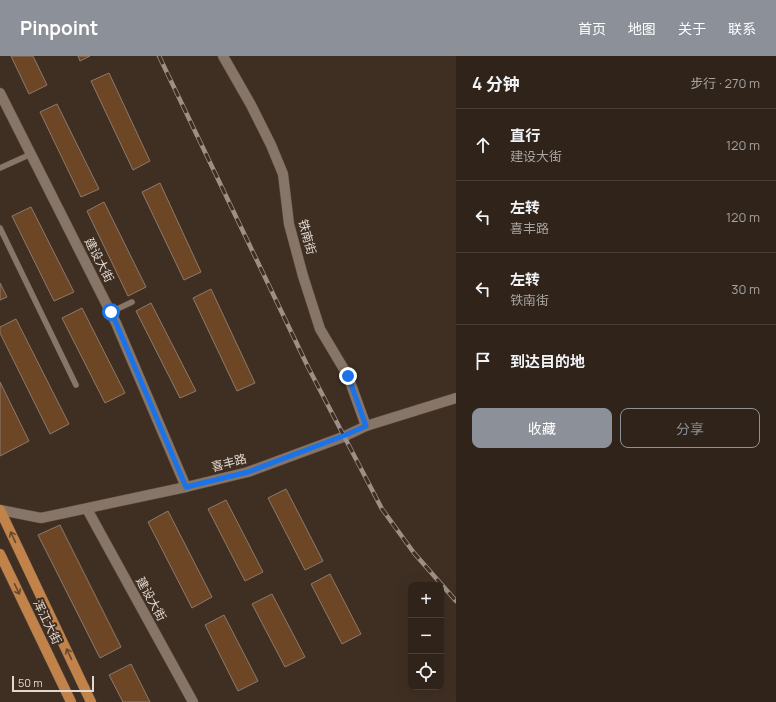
<!DOCTYPE html>
<html lang="zh">
<head>
<meta charset="utf-8">
<style>
  :root { --surface:#2f231a; --page:#372b23; --text:#f1f3f6; --muted:#a7a4a2; --line:#4a4039; --accent:#8c9099 }
  body { margin:0; font-family:Manrope,"Noto Sans SC",sans-serif; background:var(--page); color:var(--text) }
  .controls { position:absolute; right:12px; bottom:12px; display:grid; overflow:hidden; border-radius:8px; box-shadow:0 4px 16px #0002 }
  .controls button { width:36px; height:36px; display:grid; place-items:center; padding:0; border:0; border-bottom:1px solid var(--line); background:var(--surface); color:var(--text); font:20px sans-serif }
  .scale { position:absolute; left:12px; bottom:10px; width:82px; box-sizing:border-box; padding-left:4px; border:2px solid #e2d8d0; border-top:0; font-size:11px; line-height:14px; white-space:nowrap; color:#e2d8d0; -webkit-text-stroke:3px #3f2f23; paint-order:stroke }
  .stop { position:absolute; width:12px; height:12px; margin:-9px; border:3px solid #1a73e8; border-radius:50%; background:#fff }
  .stop.end { background:#1a73e8; border-color:#fff; box-shadow:0 1px 4px #0008 }
  .list { margin:0; padding:0; list-style:none }
  h2 { display:flex; justify-content:space-between; align-items:center; height:52px; margin:0; padding:0 16px; font-size:17px }
  h2 small { font-size:13px; font-weight:400; color:var(--muted) }
  .list li { display:grid; grid-template-columns:26px 1fr auto; gap:12px; align-items:center; box-sizing:border-box; height:72px; padding:0 16px; border-top:1px solid var(--line) }
  .list b { display:block; font-size:15px; white-space:nowrap }
  .list p { margin:0; font-size:13px; white-space:nowrap; color:var(--muted) }
  .list em { font-size:13px; font-style:normal; color:var(--muted) }
  .actions { display:flex; gap:8px; padding:12px 16px }
  .actions a { flex:1; padding:9px 0; border:1px solid var(--accent); border-radius:8px; text-align:center; font-size:14px; color:var(--accent) }
  .actions .main { background:var(--accent); color:#fff }
  .icon { flex:none; width:22px; height:22px; fill:none; stroke:currentColor; stroke-width:2; stroke-linecap:round; stroke-linejoin:round }
  .map { position:relative; flex:none; width:456px; height:646px; overflow:hidden }
  header { display:flex; align-items:center; gap:24px; box-sizing:border-box; height:56px; padding:0 20px; background:var(--accent); color:#fff }
  header strong { font-size:19px }
  nav { display:flex; gap:22px; margin-inline-start:auto; font-size:14px }
  main { display:flex }
  aside { flex:1; background:var(--surface) }
  .map>svg:first-child { display:block }
  .building { fill:#6d4625; stroke:#8d7a6c }
  .lines { fill:none; stroke-linecap:round; stroke-linejoin:round }
  .lane-casing { stroke:#5b4d42; stroke-width:6 }
  .secondary-casing { stroke:#5b4d42; stroke-width:11 }
  .primary-casing { stroke:#5b4d42; stroke-width:11 }
  .lane { stroke:#877567; stroke-width:5.5 }
  .secondary { stroke:#877567; stroke-width:10 }
  .primary { stroke:#c2834a; stroke-width:10 }
  .rail-casing { stroke:#9c9086; stroke-width:4.5 }
  .rail { stroke:#3f2f23; stroke-width:3; stroke-dasharray:9; stroke-linecap:butt }
  .oneway { stroke:#66482f }
  .route { stroke:#1a73e8; stroke-width:5 }
  .labels { text-anchor:middle; stroke-width:4; stroke-linejoin:round; paint-order:stroke }
  .street-label { font-size:12px; fill:#e2d8d0; stroke:#3f2f23 }
</style>
</head>
<body>
<header>
<strong>Pinpoint</strong>
<nav><a>首页</a><a>地图</a><a>关于</a><a>联系</a></nav>
</header>
<main>
<div class="map">
<svg width="456" height="646" viewBox="0 0 456 646">
  <rect width="100%" height="100%" fill="#3f2f23"/>
  <g class="building">
    <path d="M 11,0 L 33,0 L 47,29 L 29,38 Z"/>
    <path d="M 78,0 L 90,0 L 80,5 Z"/>
    <path d="M 109,17 L 150,105 L 133,114 L 91,25 Z"/>
    <path d="M 57,48 L 99,133 L 81,141 L 40,56 Z"/>
    <path d="M 160,127 L 201,216 L 184,224 L 142,136 Z"/>
    <path d="M 104,146 L 146,231 L 128,240 L 87,155 Z"/>
    <path d="M 31,151 L 74,236 L 54,245 L 12,160 Z"/>
    <path d="M 0,227 L 7,241 L 0,244 Z"/>
    <path d="M 211,233 L 255,327 L 237,335 L 193,242 Z"/>
    <path d="M 151,247 L 196,335 L 180,342 L 136,255 Z"/>
    <path d="M 82,252 L 125,337 L 105,347 L 62,262 Z"/>
    <path d="M 16,263 L 69,368 L 50,378 L 0,277 L 0,271 Z"/>
    <path d="M 0,326 L 29,385 L 0,400 Z"/>
    <path d="M 286,433 L 323,505 L 305,514 L 268,442 Z"/>
    <path d="M 226,444 L 263,516 L 245,525 L 208,453 Z"/>
    <path d="M 168,455 L 212,541 L 192,552 L 148,466 Z"/>
    <path d="M 60,469 L 121,591 L 100,602 L 38,479 Z"/>
    <path d="M 330,518 L 361,578 L 342,588 L 311,528 Z"/>
    <path d="M 272,538 L 305,601 L 285,611 L 252,548 Z"/>
    <path d="M 224,559 L 258,625 L 238,635 L 205,569 Z"/>
    <path d="M 131,608 L 150,646 L 123,646 L 109,619 Z"/>
  </g>
  <g class="lines">
    <g class="lane-casing">
      <g id="lane">
        <path d="M 0,112 L 31,98"/>
        <path d="M 0,172 L 76,329"/>
        <path d="M 111,256 L 132,246"/>
      </g>
    </g>
    <g class="secondary-casing">
      <g id="secondary">
        <path d="M 223,0 L 251,49 L 271,89 L 283,118 L 289,168 L 303,220 L 320,273 L 348,320 L 366,370"/>
        <path d="M 0,37 L 116,267 L 186,431"/>
        <path d="M 87,453 L 193,646"/>
        <path d="M 0,454 L 41,462 L 186,431 L 248,416 L 343,381 L 366,370 L 456,342"/>
      </g>
    </g>
    <g class="primary-casing">
      <g id="primary">
        <path d="M 0,454 L 91,646"/>
        <path d="M 0,498 L 71,646"/>
      </g>
    </g>
    <use href="#lane" class="lane"/>
    <use href="#secondary" class="secondary"/>
    <use href="#primary" class="primary"/>
    <g class="rail-casing">
      <path id="rail" d="M 159,0 L 308,311 L 382,453 L 414,497 L 456,545"/>
    </g>
    <use href="#rail" class="rail"/>
  </g>
  <defs><path id="oneway-shaft" d="M-6 0H5M1.5-3L5.5 0L1.5 3" fill="none" stroke-width="1.6" stroke-linecap="round" stroke-linejoin="round"/></defs>
  <g class="oneway">
    <use href="#oneway-shaft" transform="translate(13 481) rotate(-115)"/>
    <use href="#oneway-shaft" transform="translate(17 533) rotate(64)"/>
    <use href="#oneway-shaft" transform="translate(69 598) rotate(-115)"/>
  </g>
  <g class="lines">
    <path class="route" d="M 111,256 L 116,267 L 186,431 L 248,416 L 343,380 L 366,370 L 348,320"/>
  </g>
  <g class="labels">
    <g class="street-label">
      <text transform="translate(307 181) rotate(75)" y="4">铁南街</text>
      <text transform="translate(99 204) rotate(63)" y="4">建设大街</text>
      <text transform="translate(229 407) rotate(-15)" y="4">喜丰路</text>
      <text transform="translate(151 543) rotate(61)" y="4">建设大街</text>
      <text transform="translate(47 566) rotate(64)" y="4">浑江大街</text>
    </g>
  </g>
</svg>
<div class="controls">
<button>+</button>
<button>−</button>
<button><svg class="icon" aria-label="locate" viewBox="0 0 24 24"><circle cx="12" cy="12" r="6"/><path d="M12 2v4M12 18v4M2 12h4M18 12h4"/></svg></button>
</div>
<div class="scale">50 m</div>
<div class="stop" style="left:111px;top:256px"></div>
<div class="stop end" style="left:348px;top:320px"></div>
</div>
<aside>
<h2>4 分钟<small>步行 · 270 m</small></h2>
<ul class="list">
<li><svg class="icon" aria-label="ahead" viewBox="0 0 24 24"><path d="M12 20V5M6 11l6-6 6 6"/></svg><div><b>直行</b><p>建设大街</p></div><em>120 m</em></li>
<li><svg class="icon" aria-label="left" viewBox="0 0 24 24"><path d="M17 20v-9H6M10 6l-5 5 5 5"/></svg><div><b>左转</b><p>喜丰路</p></div><em>120 m</em></li>
<li><svg class="icon" aria-label="left" viewBox="0 0 24 24"><path d="M17 20v-9H6M10 6l-5 5 5 5"/></svg><div><b>左转</b><p>铁南街</p></div><em>30 m</em></li>
<li><svg class="icon" aria-label="arrive" viewBox="0 0 24 24"><path d="M6 21V4h12l-3 4 3 4H6"/></svg><div><b>到达目的地</b></div></li>
</ul>
<div class="actions"><a class="main">收藏</a><a>分享</a></div>
</aside>
</main>
</body>
</html>
